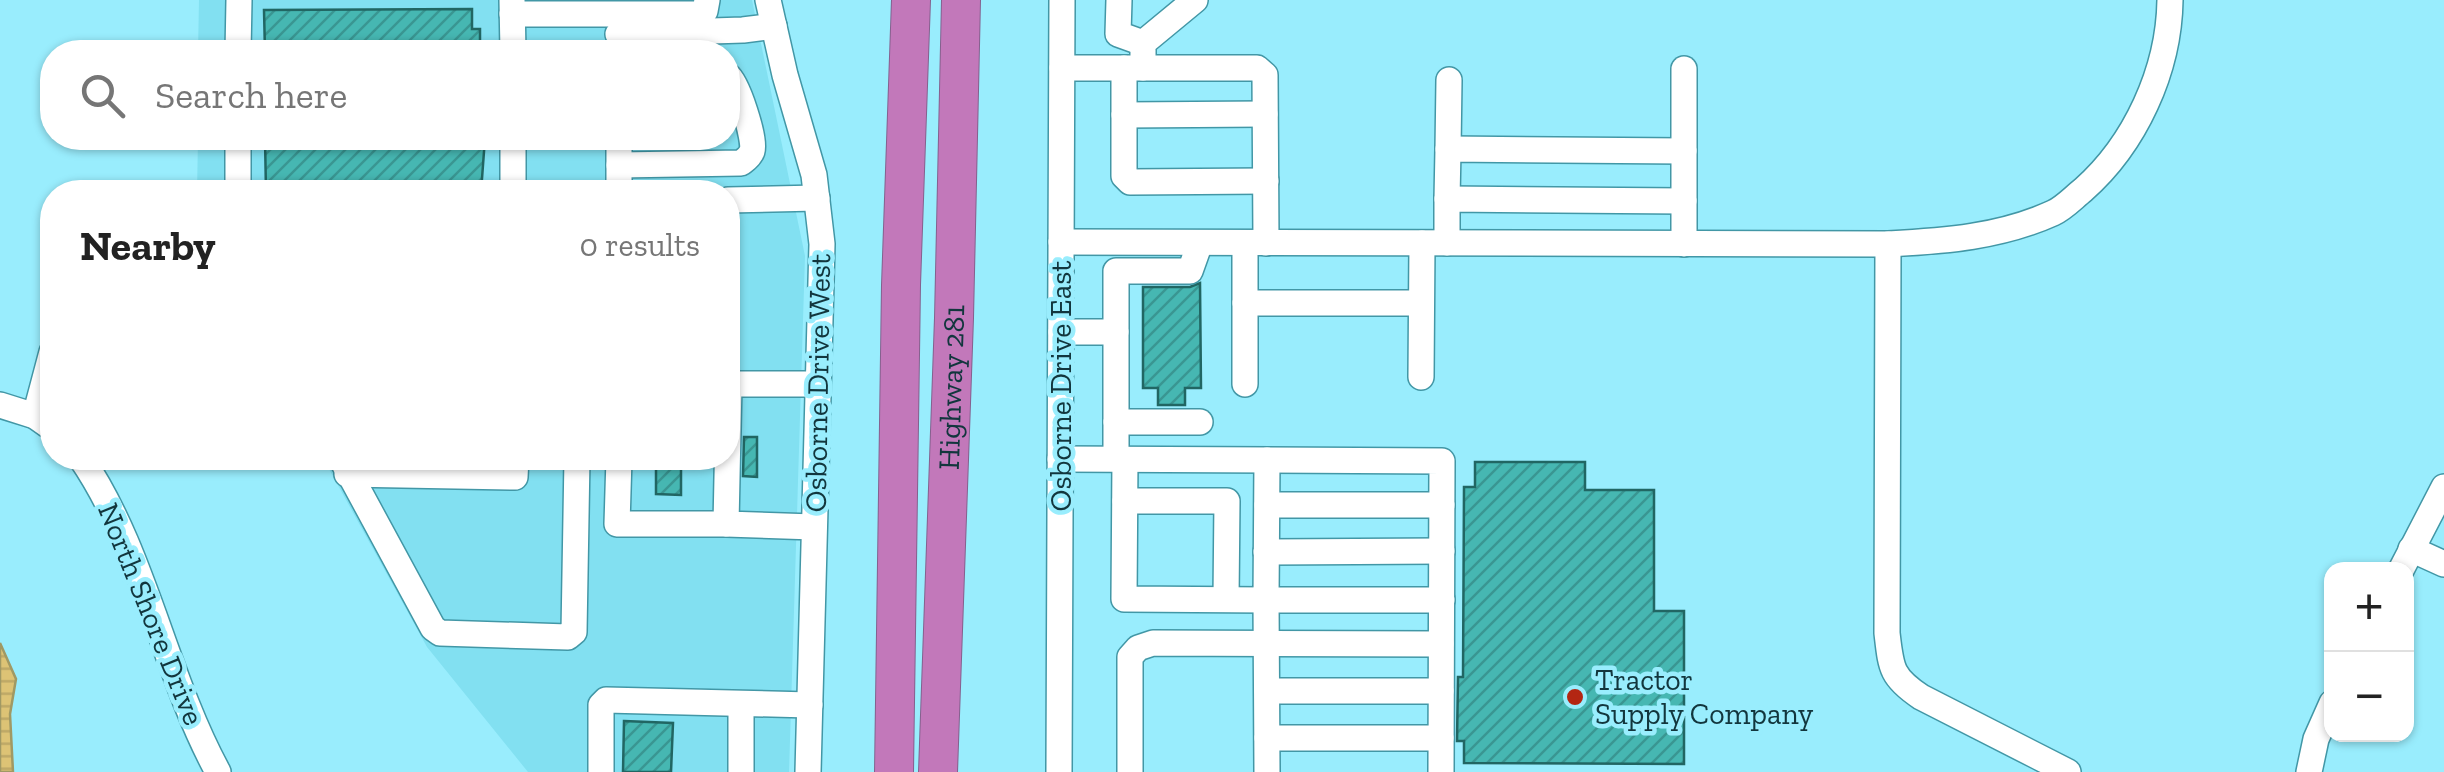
<!DOCTYPE html>
<html lang="en">
<head>
<meta charset="utf-8">
<style>
  :root { --surface:#fff; --page:#f2f2f2; --text:#222; --muted:#767676; --line:#e0e0e0 }
  body { margin:0; font-family:"Zilla Slab",serif; background:var(--page); color:var(--text) }
  .controls { position:absolute; right:30px; bottom:30px; display:grid; overflow:hidden; border-radius:20px; box-shadow:0 2px 8px #0004 }
  .controls button { width:90px; height:90px; display:grid; place-items:center; padding:0; border:0; border-bottom:2px solid var(--line); background:var(--surface); color:var(--text); font:50px sans-serif }
  .list { margin:0; padding:0; list-style:none }
  h2 { display:flex; justify-content:space-between; align-items:center; height:130px; margin:0; padding:0 40px; font-size:42px }
  h2 small { font-size:32px; font-weight:400; color:var(--muted) }
  .icon { flex:none; width:55px; height:55px; fill:none; stroke:currentColor; stroke-width:2; stroke-linecap:round; stroke-linejoin:round }
  .map { position:relative; flex:none; width:2444px; height:772px; overflow:hidden }
  .search { position:absolute; background:var(--surface); box-shadow:0 2px 8px #0004; left:40px; top:40px; width:700px; height:110px; display:flex; align-items:center; gap:25px; box-sizing:border-box; padding:0 35px; border-radius:40px; color:var(--muted); font-size:38px }
  .panel { position:absolute; background:var(--surface); box-shadow:0 2px 8px #0004; left:40px; top:180px; width:700px; height:290px; border-radius:40px }
  .map>svg:first-child { display:block }
  .built { fill:#82e0f1 }
  .water { fill:url(#water-rules); stroke:#a09964; stroke-width:2.5 }
  .building { fill:url(#building-hatch); stroke:#216663; stroke-width:2.5 }
  .lines { fill:none; stroke-linecap:round; stroke-linejoin:round }
  .minor-casing { stroke:#4297a6; stroke-width:28 }
  .highway-casing { stroke:#84618e; stroke-width:40 }
  .minor { stroke:#fff; stroke-width:25 }
  .highway { stroke:#c278ba; stroke-width:38 }
  .poi-dot { fill:#b32613; stroke:#99edfd; stroke-width:4 }
  .labels { text-anchor:middle; stroke-width:9; stroke-linejoin:round; paint-order:stroke }
  .street-label { font-size:30px; fill:#12363d; stroke:#99edfd }
  .poi-label { font-size:30px; fill:#12363d; stroke:#99edfd; text-anchor:start }
</style>
</head>
<body>
<div class="map">
<svg width="2444" height="772" viewBox="0 0 2444 772">
  <defs>
    <pattern id="water-rules" width="6" height="5" patternUnits="userSpaceOnUse" patternTransform="scale(2.5)"><rect width="6" height="5" fill="#ddc375"/><path d="M0 2.5h6" fill="none" stroke="#bda866"/></pattern>
    <pattern id="building-hatch" width="6" height="6" patternUnits="userSpaceOnUse" patternTransform="scale(2.5)"><rect width="6" height="6" fill="#46b7b2"/><path d="M-1 1l2-2M0 6l6-6M5 7l2-2" fill="none" stroke="#399692"/></pattern>
  </defs>
  <rect width="100%" height="100%" fill="#99edfd"/>
  <path class="built" d="M 199,0 L 752,0 L 805,256 L 789,772 L 528,772 L 427,647 L 323,458 L 728,458 L 728,192 L 197,192 L 198,138 L 728,138 L 728,52 L 198,52 Z"/>
  <path class="water" d="M 0,643 L 16,679 L 10,714 L 13,772 L 0,772 Z"/>
  <g class="building">
    <path d="M 472,9 L 472,29 L 480,29 L 480,52 L 265,52 L 264,10 Z"/>
    <path d="M 265,138 L 485,138 L 481,192 L 266,192 Z"/>
    <path d="M 1200,283 L 1201,388 L 1185,388 L 1185,405 L 1158,405 L 1158,388 L 1143,388 L 1143,287 L 1190,287 Z"/>
    <path d="M 744,437 L 757,437 L 757,477 L 743,476 Z"/>
    <path d="M 656,458 L 681,458 L 681,495 L 656,494 Z"/>
    <path d="M 1475,462 L 1585,462 L 1585,490 L 1654,490 L 1654,611 L 1684,611 L 1684,764 L 1464,763 L 1464,741 L 1457,741 L 1458,677 L 1463,677 L 1464,487 L 1475,487 Z"/>
    <path d="M 624,721 L 673,723 L 671,772 L 623,772 Z"/>
  </g>
  <g class="lines">
    <g class="minor-casing">
      <g id="minor">
        <path d="M 512,0 L 513,52"/>
        <path d="M 768,0 L 785,75 L 814,175 L 822,244 L 808,772"/>
        <path d="M 1119,0 L 1118,34 L 1143,43"/>
        <path d="M 512,14 L 698,14 L 705,11 L 707,0"/>
        <path d="M 618,34 L 743,30 L 774,26"/>
        <path d="M 238,52 L 239,0"/>
        <path d="M 1062,68 L 1257,68 L 1265,75 L 1266,243"/>
        <path d="M 1124,68 L 1124,176 L 1130,182 L 1266,181"/>
        <path d="M 1143,68 L 1143,43 L 1195,0"/>
        <path d="M 1124,115 L 1265,114"/>
        <path d="M 513,138 L 513,192"/>
        <path d="M 619,138 L 619,192"/>
        <path d="M 1448,149 L 1449,80"/>
        <path d="M 619,165 L 741,163 C 745,160 750,157 752,151 C 756,139 737,82 728,76"/>
        <path d="M 238,192 L 238,138"/>
        <path d="M 1447,199 L 1448,149 L 1684,151"/>
        <path d="M 728,200 L 817,198"/>
        <path d="M 1061,242 L 1888,244 C 1945,241 2000,237 2053,213 C 2064,208 2073,198 2083,190 C 2135,144 2169,71 2170,0"/>
        <path d="M 1447,243 L 1447,199 L 1684,201"/>
        <path d="M 1684,244 L 1684,69"/>
        <path d="M 1888,244 L 1887,633 C 1891,668 1891,677 1921,697 L 2068,772"/>
        <path d="M 1245,303 L 1421,303"/>
        <path d="M 1061,332 L 1116,332"/>
        <path d="M 1421,377 L 1422,243"/>
        <path d="M 728,384 L 818,384"/>
        <path d="M 729,384 L 726,524 L 814,527"/>
        <path d="M 1245,384 L 1245,243"/>
        <path d="M 0,405 L 35,416 L 52,428"/>
        <path d="M 35,416 L 52,352"/>
        <path d="M 1116,422 L 1200,422"/>
        <path d="M 81,458 C 144,550 164,673 218,772"/>
        <path d="M 341,458 L 433,628 L 440,633 L 568,637 L 574,632 L 577,458"/>
        <path d="M 619,458 L 617,524 L 726,524"/>
        <path d="M 1060,459 L 1442,461 L 1441,772"/>
        <path d="M 1116,459 L 1116,271 L 1190,271 L 1200,243"/>
        <path d="M 1125,459 L 1124,599 L 1266,600 L 1267,460"/>
        <path d="M 347,474 L 515,477 L 516,458"/>
        <path d="M 1125,501 L 1227,501 L 1226,599"/>
        <path d="M 1267,505 L 1442,505"/>
        <path d="M 2411,549 L 2444,564"/>
        <path d="M 1266,552 L 1442,551"/>
        <path d="M 2401,570 L 2444,487"/>
        <path d="M 1267,691 L 1441,691"/>
        <path d="M 741,704 L 741,772"/>
        <path d="M 1267,738 L 1441,738"/>
        <path d="M 601,772 L 601,705 L 606,700 L 810,705"/>
        <path d="M 1059,772 L 1062,0"/>
        <path d="M 1130,772 L 1130,657 L 1138,648 L 1153,643 L 1441,644"/>
        <path d="M 1267,772 L 1266,600 L 1442,600"/>
        <path d="M 2309,772 L 2316,739 L 2332,703"/>
      </g>
    </g>
    <g class="highway-casing">
      <g id="highway">
        <path d="M 894,772 L 901,285 L 911,0"/>
        <path id="s1" d="M 938,772 L 954,318 L 961,0"/>
      </g>
    </g>
    <use href="#minor" class="minor"/>
    <use href="#highway" class="highway"/>
  </g>
  <circle class="poi-dot" cx="1575" cy="697" r="10"/>
  <g class="labels">
    <g class="street-label">
      <text transform="translate(818 383) rotate(-89)" y="10">Osborne Drive West</text>
      <text dy="10" stroke="none"><textPath href="#s1" startOffset="385">Highway 281</textPath></text>
      <text transform="translate(1061 386) rotate(-90)" y="10">Osborne Drive East</text>
      <text transform="translate(151 614) rotate(68)" y="10">North Shore Drive</text>
    </g>
    <g class="poi-label">
      <text x="1595" y="690">Tractor<tspan x="1595" dy="34">Supply Company</tspan></text>
    </g>
  </g>
</svg>
<div class="controls">
<button>+</button>
<button>−</button>
</div>
<div class="search"><svg class="icon" aria-label="search" viewBox="0 0 24 24"><circle cx="10" cy="10" r="6"/><path d="M15 15l6 6"/></svg>Search here</div>
<section class="panel">
<h2>Nearby<small>0 results</small></h2>
<ul class="list">
</ul>
</section>
</div>
</body>
</html>
